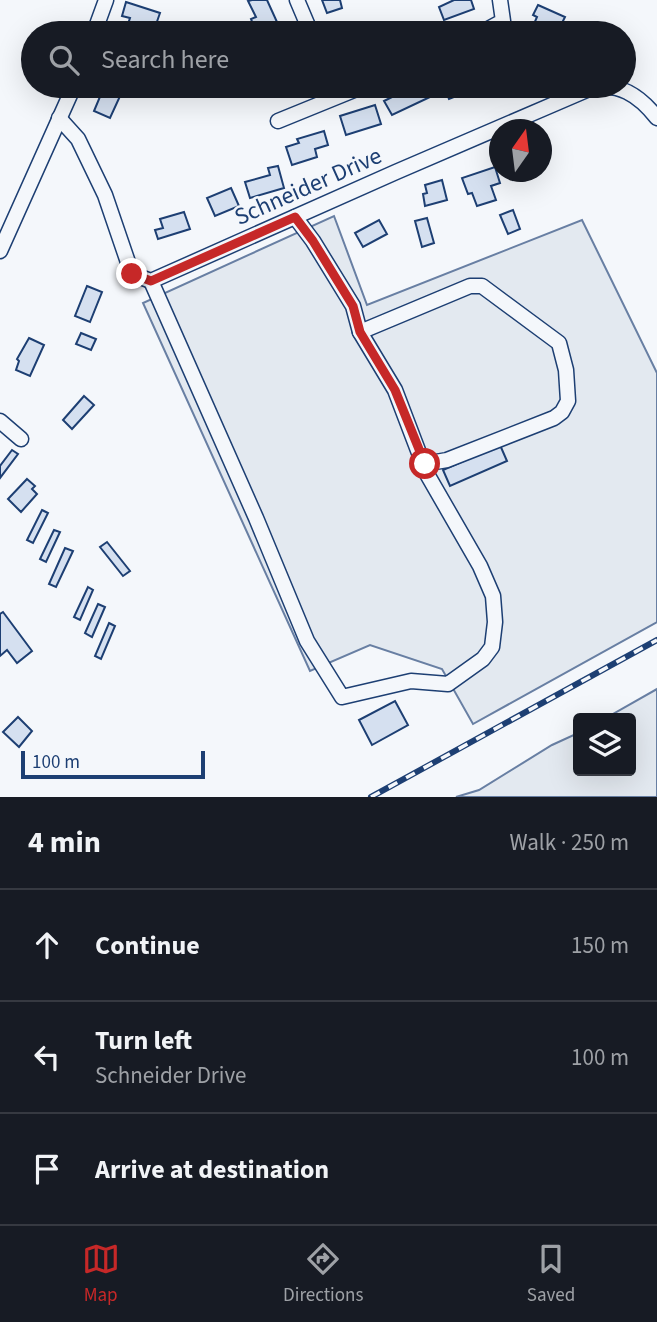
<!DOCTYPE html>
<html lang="en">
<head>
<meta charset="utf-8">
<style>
  :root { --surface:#171b24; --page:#20242c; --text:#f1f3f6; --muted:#9ea1a6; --line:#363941; --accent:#c62828 }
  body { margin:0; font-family:"Source Sans 3",sans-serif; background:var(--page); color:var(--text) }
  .controls { position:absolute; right:21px; bottom:21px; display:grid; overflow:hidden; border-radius:7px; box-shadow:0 7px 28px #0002 }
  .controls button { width:63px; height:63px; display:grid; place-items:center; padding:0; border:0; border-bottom:2px solid var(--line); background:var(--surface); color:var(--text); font:35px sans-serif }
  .compass { position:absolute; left:489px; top:119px; width:63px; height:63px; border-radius:50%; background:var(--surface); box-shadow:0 7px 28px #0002; rotate:14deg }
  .scale { position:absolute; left:21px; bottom:18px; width:184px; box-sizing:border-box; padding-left:7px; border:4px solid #1d3f73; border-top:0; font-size:19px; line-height:24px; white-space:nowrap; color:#1d3f73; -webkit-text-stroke:5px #f4f7fb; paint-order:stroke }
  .stop { position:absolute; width:21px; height:21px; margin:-16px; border:5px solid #c62828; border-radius:50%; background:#fff }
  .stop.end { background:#c62828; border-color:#fff; box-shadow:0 2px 7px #0008 }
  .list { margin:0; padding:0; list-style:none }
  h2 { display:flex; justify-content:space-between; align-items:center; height:91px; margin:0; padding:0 28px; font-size:30px }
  h2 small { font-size:23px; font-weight:400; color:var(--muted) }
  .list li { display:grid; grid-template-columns:46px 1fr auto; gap:21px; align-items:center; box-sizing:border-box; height:112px; padding:0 28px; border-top:2px solid var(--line) }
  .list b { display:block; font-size:26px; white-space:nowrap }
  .list p { margin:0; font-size:23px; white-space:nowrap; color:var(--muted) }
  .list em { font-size:23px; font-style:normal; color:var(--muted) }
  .icon { flex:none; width:38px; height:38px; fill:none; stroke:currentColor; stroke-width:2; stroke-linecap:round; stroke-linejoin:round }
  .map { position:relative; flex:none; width:657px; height:797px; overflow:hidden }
  .search { position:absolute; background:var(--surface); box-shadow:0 7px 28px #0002; left:21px; right:21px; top:21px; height:77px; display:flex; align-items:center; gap:18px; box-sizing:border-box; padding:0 24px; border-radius:38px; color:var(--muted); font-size:26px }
  .sheet { height:427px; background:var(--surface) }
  nav { display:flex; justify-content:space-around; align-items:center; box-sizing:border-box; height:98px; border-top:2px solid var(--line); background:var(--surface); font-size:19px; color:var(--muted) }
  nav a { display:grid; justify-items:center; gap:4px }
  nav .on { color:var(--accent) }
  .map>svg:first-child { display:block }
  .green { fill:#e3e9f0; stroke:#687fa3; stroke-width:2 }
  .building { fill:#d5e0f0; stroke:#1d3f73; stroke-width:2 }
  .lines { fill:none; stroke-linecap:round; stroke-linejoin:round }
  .minor-casing { stroke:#1d3f73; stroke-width:17 }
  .minor { stroke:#f4f7fb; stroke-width:14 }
  .rail-casing { stroke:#1d3f73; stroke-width:6 }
  .rail { stroke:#f4f7fb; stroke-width:3.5; stroke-dasharray:10; stroke-linecap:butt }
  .route { stroke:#c62828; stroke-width:9 }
  .labels { text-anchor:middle; stroke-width:5; stroke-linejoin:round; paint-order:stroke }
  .street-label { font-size:24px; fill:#1d3f73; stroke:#f4f7fb }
</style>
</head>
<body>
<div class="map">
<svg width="657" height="797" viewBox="0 0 657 797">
  <rect width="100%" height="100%" fill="#f4f7fb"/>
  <g class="green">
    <path d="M 334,216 L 367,305 L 582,220 L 657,373 L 657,622 L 473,724 L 442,669 L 370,645 L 310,671 L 143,303 Z"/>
    <path d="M 657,689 L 657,797 L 456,797 L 479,790 L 552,745 L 578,733 L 578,771 L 631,771 L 631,718 L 606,718 Z"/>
  </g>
  <g class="building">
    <path d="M 252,0 L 267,0 L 282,33 L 264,33 L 261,27 L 255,29 L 251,19 L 256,17 L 248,1 Z"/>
    <path d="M 322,0 L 340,0 L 342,8 L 327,13 Z"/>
    <path d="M 471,0 L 474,9 L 444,20 L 439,7 L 454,0 Z"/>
    <path d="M 126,2 L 160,13 L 153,33 L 125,33 L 130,18 L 122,16 Z"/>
    <path d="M 538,5 L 565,17 L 560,27 L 554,25 L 550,33 L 530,33 L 537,17 L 533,15 Z"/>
    <path d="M 414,86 L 424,86 L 430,97 L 392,115 L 384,101 Z"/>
    <path d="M 444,86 L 476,86 L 477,88 L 449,99 Z"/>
    <path d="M 104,87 L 121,94 L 110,118 L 94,111 Z"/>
    <path d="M 375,105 L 381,124 L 346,135 L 340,116 Z"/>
    <path d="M 324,131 L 328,145 L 315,149 L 317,157 L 292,165 L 286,147 L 299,143 L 297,139 Z"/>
    <path d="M 278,166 L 284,188 L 250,198 L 245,182 L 270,175 L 268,168 Z"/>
    <path d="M 495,167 L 500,183 L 491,186 L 496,200 L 477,206 L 472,193 L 468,194 L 462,178 Z"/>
    <path d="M 509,172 L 528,172 L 529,173 L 513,180 Z"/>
    <path d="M 442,180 L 447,200 L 425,206 L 423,194 L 427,193 L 425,185 Z"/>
    <path d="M 231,188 L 239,206 L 215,216 L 207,198 Z"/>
    <path d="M 513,210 L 520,229 L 508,234 L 500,215 Z"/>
    <path d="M 184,212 L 190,229 L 158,239 L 155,230 L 163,228 L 160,219 Z"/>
    <path d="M 427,218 L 434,243 L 422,247 L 415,221 Z"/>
    <path d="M 379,220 L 387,234 L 363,247 L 355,233 Z"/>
    <path d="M 87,286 L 102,292 L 90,322 L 75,316 Z"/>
    <path d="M 81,333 L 96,339 L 91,350 L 76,344 Z"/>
    <path d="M 29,338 L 44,345 L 30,376 L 16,370 L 19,361 L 17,359 Z"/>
    <path d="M 84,396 L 94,405 L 72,429 L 63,420 Z"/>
    <path d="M 500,445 L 507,461 L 450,486 L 443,470 Z"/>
    <path d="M 12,450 L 18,454 L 0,478 L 0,466 Z"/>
    <path d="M 27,479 L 35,486 L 32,489 L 37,494 L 21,512 L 8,499 Z"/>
    <path d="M 42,510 L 48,513 L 33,543 L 27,540 Z"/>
    <path d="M 54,530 L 60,532 L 46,562 L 40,559 Z"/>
    <path d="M 107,542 L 130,571 L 123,576 L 100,547 Z"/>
    <path d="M 65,548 L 73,551 L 56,587 L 49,584 Z"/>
    <path d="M 88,587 L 93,590 L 80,620 L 74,617 Z"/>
    <path d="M 98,604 L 105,607 L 92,637 L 85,633 Z"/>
    <path d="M 3,612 L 32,651 L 17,663 L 7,650 L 0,656 L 0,614 Z"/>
    <path d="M 109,623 L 115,626 L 101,659 L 95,656 Z"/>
    <path d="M 395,701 L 408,725 L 372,745 L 359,720 Z"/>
    <path d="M 18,717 L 32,731 L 19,747 L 3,732 Z"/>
  </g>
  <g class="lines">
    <g class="minor-casing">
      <g id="minor">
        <path d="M 297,0 L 311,33"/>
        <path d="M 94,33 L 106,0"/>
        <path d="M 481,33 L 503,21 L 500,0"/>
        <path d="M 59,118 L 78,139 L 105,195 L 132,274 L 151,281 L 396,172 L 589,89 C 618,81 639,95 657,118"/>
        <path d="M 278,121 L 364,86"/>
        <path d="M 0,251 L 74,86"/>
        <path d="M 151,281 L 256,518 L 307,641 L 342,697 L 411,681 L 448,684 L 483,659 L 492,647 L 495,622 L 493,596 L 480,566 L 427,474 L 395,390 L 360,332 L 353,306 L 313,241 L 295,217"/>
        <path d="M 360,332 L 470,286 L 482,286 L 559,343 L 566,370 L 568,401 L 562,412 L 554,418 L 447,460 L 424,464"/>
        <path d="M 0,421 L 21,439"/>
      </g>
    </g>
    <use href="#minor" class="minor"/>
    <g class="rail-casing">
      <path id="rail" d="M 371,797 L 657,640"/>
    </g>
    <use href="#rail" class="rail"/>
  </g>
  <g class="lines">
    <path class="route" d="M 132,274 L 151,281 L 295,217 L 313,241 L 353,306 L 360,332 L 395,390 L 425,464"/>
  </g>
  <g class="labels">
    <g class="street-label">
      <text transform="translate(308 186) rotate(-24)" y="8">Schneider Drive</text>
    </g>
  </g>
</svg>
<div class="controls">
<button><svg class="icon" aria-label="layers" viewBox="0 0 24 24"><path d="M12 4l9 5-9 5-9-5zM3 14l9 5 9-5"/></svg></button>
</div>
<svg class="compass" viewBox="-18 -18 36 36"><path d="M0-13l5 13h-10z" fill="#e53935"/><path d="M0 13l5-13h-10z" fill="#9ea1a6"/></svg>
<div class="scale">100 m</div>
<div class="stop" style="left:425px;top:464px"></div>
<div class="stop end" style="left:132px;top:274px"></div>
<div class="search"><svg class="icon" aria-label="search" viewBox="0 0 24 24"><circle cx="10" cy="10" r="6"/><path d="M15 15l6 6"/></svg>Search here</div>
</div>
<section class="sheet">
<h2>4 min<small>Walk · 250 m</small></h2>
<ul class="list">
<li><svg class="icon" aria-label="ahead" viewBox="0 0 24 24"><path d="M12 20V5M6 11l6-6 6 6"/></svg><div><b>Continue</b></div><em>150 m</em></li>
<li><svg class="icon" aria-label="left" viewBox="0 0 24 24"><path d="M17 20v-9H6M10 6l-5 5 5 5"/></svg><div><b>Turn left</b><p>Schneider Drive</p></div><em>100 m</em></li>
<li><svg class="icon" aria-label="arrive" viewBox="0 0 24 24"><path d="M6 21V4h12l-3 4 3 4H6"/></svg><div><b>Arrive at destination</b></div></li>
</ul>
</section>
<nav>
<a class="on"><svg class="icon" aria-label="map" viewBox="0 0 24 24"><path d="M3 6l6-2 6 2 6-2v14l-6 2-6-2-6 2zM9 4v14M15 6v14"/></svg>Map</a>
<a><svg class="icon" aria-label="directions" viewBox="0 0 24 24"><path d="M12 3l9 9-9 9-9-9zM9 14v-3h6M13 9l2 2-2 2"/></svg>Directions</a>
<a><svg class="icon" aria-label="saved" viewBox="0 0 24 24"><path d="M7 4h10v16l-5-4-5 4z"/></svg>Saved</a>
</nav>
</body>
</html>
